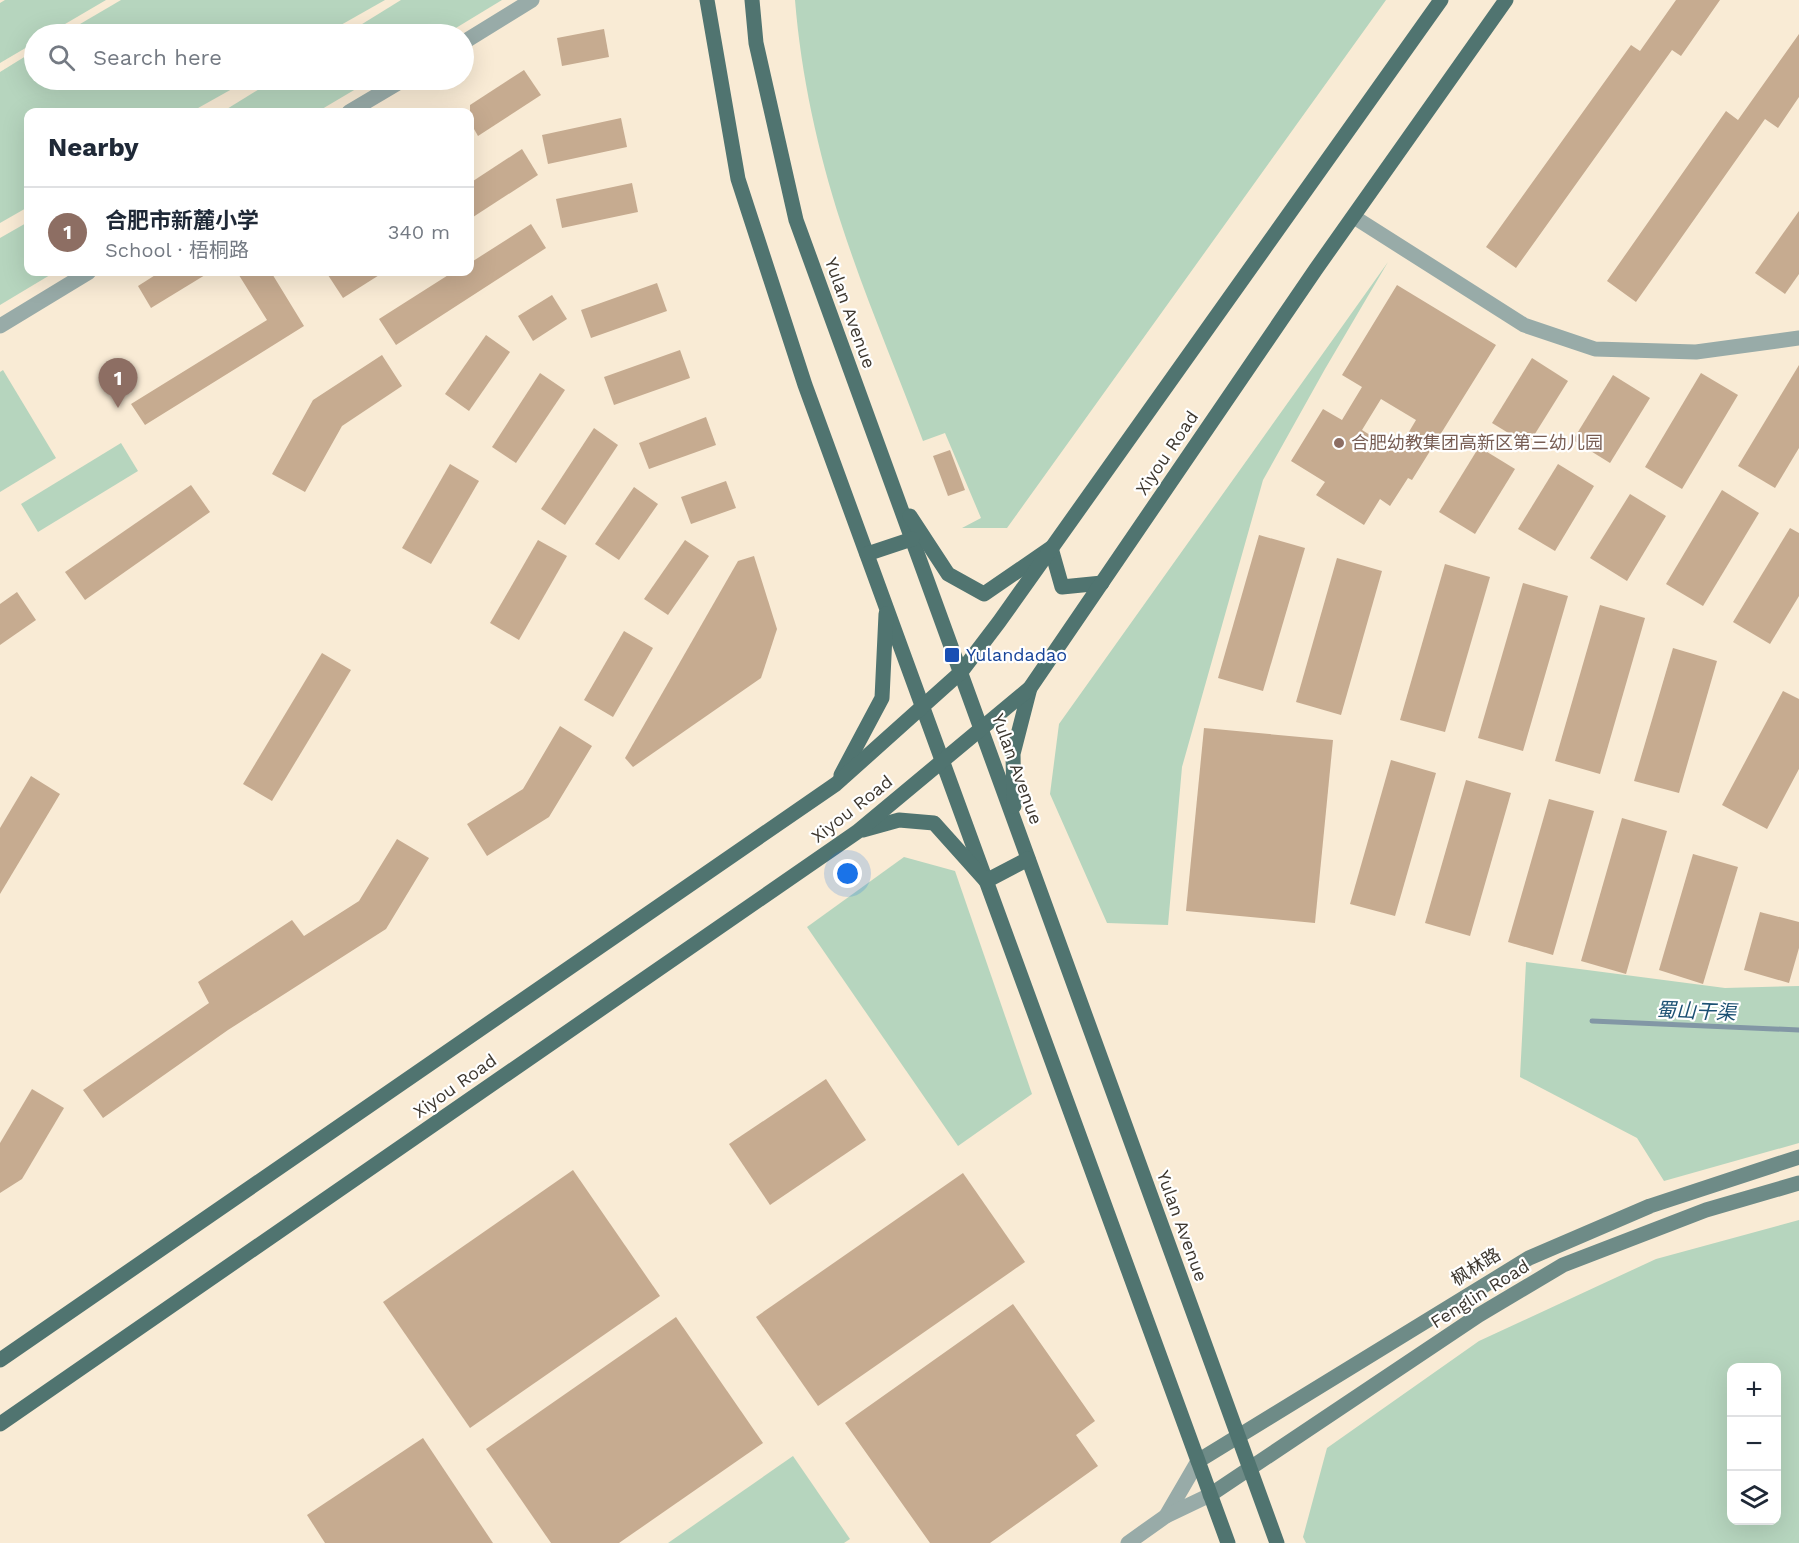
<!DOCTYPE html>
<html lang="en">
<head>
<meta charset="utf-8">
<style>
  :root { --surface:#fff; --page:#f2f2f3; --text:#1f2937; --muted:#747a83; --line:#e0e1e3; --accent:#0f766e }
  body { margin:0; font-family:"Work Sans","Noto Sans SC",sans-serif; background:var(--page); color:var(--text) }
  .controls { position:absolute; right:18px; bottom:18px; display:grid; overflow:hidden; border-radius:12px; box-shadow:0 6px 24px #0002 }
  .controls button { width:54px; height:54px; display:grid; place-items:center; padding:0; border:0; border-bottom:2px solid var(--line); background:var(--surface); color:var(--text); font:30px sans-serif }
  .you { position:absolute; left:848px; top:874px; width:21px; height:21px; margin:-15px; border:4px solid #fff; border-radius:50%; background:#1a73e8; box-shadow:0 0 0 9px #1a73e833 }
  .badge { display:grid; place-items:center; width:39px; height:39px; border-radius:50%; background:var(--accent); color:#fff; font-size:20px; font-weight:700 }
  .pin { position:absolute; translate:-50% -50px; filter:drop-shadow(0 2px 3px #0008) }
  .pin::after { content:''; position:absolute; top:32px; width:21px; height:18px; background:inherit; clip-path:polygon(0 0,100% 0,50% 100%) }
  .list { margin:0; padding:0; list-style:none }
  h2 { display:flex; justify-content:space-between; align-items:center; height:78px; margin:0; padding:0 24px; font-size:26px }
  h2 small { font-size:20px; font-weight:400; color:var(--muted) }
  .list li { display:grid; grid-template-columns:39px 1fr auto; gap:18px; align-items:center; box-sizing:border-box; height:90px; padding:0 24px; border-top:2px solid var(--line) }
  .list b { display:block; font-size:22px; white-space:nowrap }
  .list p { margin:0; font-size:20px; white-space:nowrap; color:var(--muted) }
  .list em { font-size:20px; font-style:normal; color:var(--muted) }
  .icon { flex:none; width:33px; height:33px; fill:none; stroke:currentColor; stroke-width:2; stroke-linecap:round; stroke-linejoin:round }
  .map { position:relative; flex:none; width:1799px; height:1543px; overflow:hidden }
  .search { position:absolute; background:var(--surface); box-shadow:0 6px 24px #0002; left:24px; top:24px; width:450px; height:66px; display:flex; align-items:center; gap:15px; box-sizing:border-box; padding:0 21px; border-radius:33px; color:var(--muted); font-size:22px }
  .panel { position:absolute; background:var(--surface); box-shadow:0 6px 24px #0002; left:24px; top:108px; width:450px; height:168px; border-radius:12px }
  .map>svg:first-child { display:block }
  .green { fill:#b6d5be; fill-rule:evenodd }
  .lines { fill:none; stroke-linecap:round; stroke-linejoin:round }
  .stream { stroke:#8297a5; stroke-width:5 }
  .building { fill:#c6ab90; fill-rule:evenodd }
  .minor { stroke:#98aba8; stroke-width:15 }
  .tertiary { stroke:#98aba8; stroke-width:15 }
  .secondary { stroke:#6e8b87; stroke-width:15 }
  .primary { stroke:#507470; stroke-width:15 }
  .education-dot { fill:#8d6e63; stroke:#fff; stroke-width:2 }
  .transit-dot { fill:#1a4fb4; stroke:#fff; stroke-width:2 }
  .labels { text-anchor:middle; stroke-width:4.5; stroke-linejoin:round; paint-order:stroke }
  .street-label { font-size:18px; fill:#3d372f; stroke:#fff }
  .education-label { font-size:18px; fill:#785e54; stroke:#fff; text-anchor:start }
  .transit-label { font-size:18px; fill:#164399; stroke:#fff; text-anchor:start }
  .water-label { font-size:20px; font-style:italic; fill:#1c5173; stroke:#fff }
</style>
</head>
<body>
<div class="map">
<svg width="1799" height="1543" viewBox="0 0 1799 1543">
  <rect width="100%" height="100%" fill="#f9ebd5"/>
  <g class="green">
    <path d="M 5,0 L 106,0 L 48,34 L 34,34 L 34,43 L 0,63 L 0,3 Z"/>
    <path d="M 121,0 L 385,0 L 325,34 L 63,34 Z"/>
    <path d="M 401,0 L 502,0 L 446,34 L 346,34 Z"/>
    <path d="M 795,0 L 1386,0 L 1007,528 L 962,528 L 981,518 L 945,433 L 923,441 C 896,369 865,297 841,223 C 818,152 801,75 795,0 Z"/>
    <path d="M 34,51 L 34,80 L 248,80 L 191,112 L 28,112 L 28,207 L 0,223 L 0,72 Z"/>
    <path d="M 274,80 L 371,80 L 317,112 L 222,112 Z"/>
    <path d="M 28,222 L 28,272 L 55,272 L 0,305 L 0,238 Z"/>
    <path d="M 1388,262 L 1325,369 L 1263,480 L 1182,767 L 1168,925 L 1107,923 L 1050,794 L 1059,724 Z"/>
    <path d="M 3,370 L 56,458 L 0,492 L 0,372 Z"/>
    <path d="M 121,443 L 138,471 L 38,532 L 21,504 Z"/>
    <path d="M 904,857 L 955,871 L 1032,1094 L 958,1146 L 807,927 Z"/>
    <path d="M 1526,962 L 1725,988 L 1799,986 L 1799,1143 L 1664,1181 L 1637,1138 L 1520,1077 Z"/>
    <path d="M 1799,1220 L 1799,1543 L 1306,1543 L 1303,1537 L 1327,1448 L 1479,1341 L 1656,1259 ZM 1732,1368 L 1776,1368 L 1776,1520 L 1732,1520 Z"/>
    <path d="M 793,1456 L 850,1539 L 844,1543 L 668,1543 Z"/>
  </g>
  <g class="lines">
    <path class="stream" d="M 1592,1021 L 1799,1030"/>
  </g>
  <g class="building">
    <path d="M 1676,0 L 1720,0 L 1681,56 L 1672,50 L 1516,268 L 1486,247 L 1631,45 L 1640,51 Z"/>
    <path d="M 604,29 L 609,57 L 562,66 L 557,38 Z"/>
    <path d="M 1799,34 L 1799,97 L 1778,128 L 1765,119 L 1636,302 L 1607,281 L 1726,111 L 1738,120 Z"/>
    <path d="M 524,70 L 541,95 L 478,136 L 470,122 L 470,105 Z"/>
    <path d="M 621,118 L 627,147 L 548,164 L 542,135 Z"/>
    <path d="M 522,149 L 538,175 L 470,219 L 470,183 Z"/>
    <path d="M 632,183 L 638,212 L 562,228 L 556,199 Z"/>
    <path d="M 1799,211 L 1799,274 L 1785,294 L 1755,273 Z"/>
    <path d="M 531,224 L 546,248 L 396,345 L 379,319 L 453,272 L 470,272 L 470,263 Z"/>
    <path d="M 160,272 L 210,272 L 151,308 L 138,286 Z"/>
    <path d="M 237,272 L 271,272 L 304,326 L 145,425 L 131,404 L 267,320 Z"/>
    <path d="M 326,272 L 384,272 L 343,298 Z"/>
    <path d="M 657,283 L 667,311 L 591,338 L 581,310 Z"/>
    <path d="M 1397,285 L 1496,345 L 1412,480 L 1408,478 L 1390,506 L 1380,499 L 1364,525 L 1316,495 L 1325,482 L 1291,461 L 1323,409 L 1342,420 L 1362,387 L 1342,375 ZM 1381,399 L 1416,420 L 1397,452 L 1362,430 Z"/>
    <path d="M 552,295 L 567,319 L 533,341 L 518,316 Z"/>
    <path d="M 486,335 L 510,352 L 469,411 L 445,394 Z"/>
    <path d="M 680,350 L 690,378 L 614,405 L 604,377 Z"/>
    <path d="M 382,355 L 402,386 L 342,426 L 305,492 L 272,474 L 313,400 Z"/>
    <path d="M 1532,358 L 1568,381 L 1528,445 L 1492,423 Z"/>
    <path d="M 1799,365 L 1799,448 L 1775,488 L 1738,466 Z"/>
    <path d="M 540,373 L 565,390 L 516,463 L 492,447 Z"/>
    <path d="M 1701,373 L 1738,395 L 1682,489 L 1645,467 Z"/>
    <path d="M 1613,375 L 1650,398 L 1610,463 L 1573,440 Z"/>
    <path d="M 706,417 L 716,445 L 649,469 L 639,443 Z"/>
    <path d="M 594,428 L 618,445 L 565,525 L 541,509 Z"/>
    <path d="M 1479,447 L 1515,469 L 1475,534 L 1439,512 Z"/>
    <path d="M 950,450 L 965,490 L 948,496 L 933,456 Z"/>
    <path d="M 450,464 L 479,481 L 431,564 L 402,548 Z"/>
    <path d="M 1558,464 L 1594,486 L 1555,551 L 1518,529 Z"/>
    <path d="M 726,481 L 736,508 L 691,524 L 681,497 Z"/>
    <path d="M 191,485 L 210,512 L 85,600 L 65,572 Z"/>
    <path d="M 634,487 L 658,504 L 619,560 L 595,544 Z"/>
    <path d="M 1722,490 L 1759,513 L 1703,606 L 1666,584 Z"/>
    <path d="M 1630,494 L 1666,516 L 1627,581 L 1590,558 Z"/>
    <path d="M 1790,528 L 1799,533 L 1799,596 L 1770,644 L 1733,622 Z"/>
    <path d="M 1259,535 L 1305,548 L 1263,691 L 1218,678 Z"/>
    <path d="M 538,540 L 567,556 L 519,640 L 490,623 Z"/>
    <path d="M 685,540 L 709,556 L 668,615 L 644,599 Z"/>
    <path d="M 754,556 L 777,629 L 761,678 L 633,767 L 625,758 L 738,561 Z"/>
    <path d="M 1337,558 L 1382,571 L 1341,715 L 1296,702 Z"/>
    <path d="M 1445,564 L 1490,577 L 1445,732 L 1400,720 Z"/>
    <path d="M 1523,583 L 1568,596 L 1523,751 L 1478,738 Z"/>
    <path d="M 17,592 L 36,620 L 0,645 L 0,604 Z"/>
    <path d="M 1600,605 L 1645,618 L 1600,774 L 1555,761 Z"/>
    <path d="M 624,631 L 653,648 L 613,717 L 584,700 Z"/>
    <path d="M 1673,648 L 1717,661 L 1679,793 L 1634,781 Z"/>
    <path d="M 322,653 L 351,670 L 272,801 L 243,784 Z"/>
    <path d="M 1783,691 L 1799,699 L 1799,769 L 1767,829 L 1722,805 Z"/>
    <path d="M 560,726 L 592,746 L 549,817 L 487,856 L 467,824 L 523,789 Z"/>
    <path d="M 1204,728 L 1333,740 L 1315,923 L 1186,911 Z"/>
    <path d="M 1391,760 L 1436,773 L 1395,916 L 1350,904 Z"/>
    <path d="M 31,776 L 60,794 L 0,894 L 0,828 Z"/>
    <path d="M 1466,780 L 1511,793 L 1470,936 L 1425,923 Z"/>
    <path d="M 1549,799 L 1594,811 L 1553,955 L 1508,942 Z"/>
    <path d="M 1622,818 L 1667,831 L 1626,974 L 1581,961 Z"/>
    <path d="M 397,839 L 429,858 L 386,929 L 228,1030 L 103,1118 L 83,1090 L 209,1003 L 198,982 L 292,920 L 304,936 L 359,901 Z"/>
    <path d="M 1693,854 L 1738,867 L 1703,984 L 1659,970 Z"/>
    <path d="M 1760,912 L 1799,922 L 1799,948 L 1789,983 L 1744,970 Z"/>
    <path d="M 826,1079 L 866,1140 L 770,1205 L 729,1144 Z"/>
    <path d="M 32,1089 L 64,1108 L 22,1179 L 0,1193 L 0,1143 Z"/>
    <path d="M 573,1170 L 660,1296 L 470,1428 L 383,1302 Z"/>
    <path d="M 963,1173 L 1025,1262 L 818,1406 L 756,1317 Z"/>
    <path d="M 1013,1304 L 1095,1421 L 1076,1435 L 1098,1466 L 990,1543 L 930,1543 L 845,1423 Z"/>
    <path d="M 676,1317 L 763,1443 L 619,1543 L 551,1543 L 486,1449 Z"/>
    <path d="M 423,1438 L 493,1543 L 325,1543 L 307,1515 Z"/>
  </g>
  <g class="lines">
    <g class="minor">
      <path d="M 464,42 L 532,0"/>
      <path d="M 349,112 L 403,80"/>
      <path d="M 1354,217 L 1524,325 L 1595,349 L 1696,352 L 1799,338"/>
      <path d="M 0,326 L 89,272"/>
    </g>
    <g class="tertiary">
      <path d="M 1166,1516 L 1198,1461"/>
      <path d="M 1128,1543 L 1166,1516 L 1210,1495"/>
    </g>
    <g class="secondary">
      <path d="M 1198,1461 L 1529,1258 L 1650,1206 L 1799,1157"/>
      <path d="M 1210,1495 L 1479,1315 L 1563,1265 L 1706,1210 L 1799,1183"/>
    </g>
    <g class="primary">
      <path d="M 707,0 L 738,179 L 805,385 L 1228,1543"/>
      <path d="M 752,0 L 756,43 L 796,220 L 1277,1543"/>
      <path d="M 910,516 L 948,574 L 984,594 L 1051,548 L 1062,587 L 1102,583"/>
      <path d="M 867,554 L 912,539"/>
      <path d="M 841,775 L 882,698 L 886,614"/>
      <path d="M 1014,806 L 1013,754 L 1030,688"/>
      <path d="M 863,830 L 899,820 L 934,823 L 986,881 L 1028,859"/>
      <path d="M 0,1360 L 836,784 L 961,672 L 999,622 L 1441,0"/>
      <path d="M 0,1424 L 857,832 L 1030,688 L 1316,269 L 1506,0"/>
    </g>
  </g>
  <circle class="education-dot" cx="1339" cy="443" r="6"/>
  <rect class="transit-dot" x="944" y="647" width="16" height="16" rx="3"/>
  <g class="labels">
    <g class="street-label">
      <text transform="translate(850 313) rotate(70)" y="6">Yulan Avenue</text>
      <text transform="translate(1167 453) rotate(-56)" y="6">Xiyou Road</text>
      <text transform="translate(1017 769) rotate(70)" y="6">Yulan Avenue</text>
      <text transform="translate(852 809) rotate(-38)" y="6">Xiyou Road</text>
      <text transform="translate(455 1086) rotate(-35)" y="6">Xiyou Road</text>
      <text transform="translate(1182 1226) rotate(70)" y="6">Yulan Avenue</text>
      <text transform="translate(1476 1267) rotate(-32)" y="6">枫林路</text>
      <text transform="translate(1480 1294) rotate(-32)" y="6">Fenglin Road</text>
    </g>
    <g class="education-label">
      <text x="1351" y="449">合肥幼教集团高新区第三幼儿园</text>
    </g>
    <g class="transit-label">
      <text x="966" y="661">Yulandadao</text>
    </g>
    <g class="water-label">
      <text transform="translate(1696 1011) rotate(2)" y="7">蜀山干渠</text>
    </g>
  </g>
</svg>
<div class="controls">
<button>+</button>
<button>−</button>
<button><svg class="icon" aria-label="layers" viewBox="0 0 24 24"><path d="M12 4l9 5-9 5-9-5zM3 14l9 5 9-5"/></svg></button>
</div>
<div class="you"></div>
<div class="pin badge" style="left:118px;top:408px;background:#8d6e63">1</div>
<div class="search"><svg class="icon" aria-label="search" viewBox="0 0 24 24"><circle cx="10" cy="10" r="6"/><path d="M15 15l6 6"/></svg>Search here</div>
<section class="panel">
<h2>Nearby<small></small></h2>
<ul class="list">
<li><span class="badge" style="background:#8d6e63">1</span><div><b>合肥市新麓小学</b><p>School · 梧桐路</p></div><em>340 m</em></li>
</ul>
</section>
</div>
</body>
</html>
